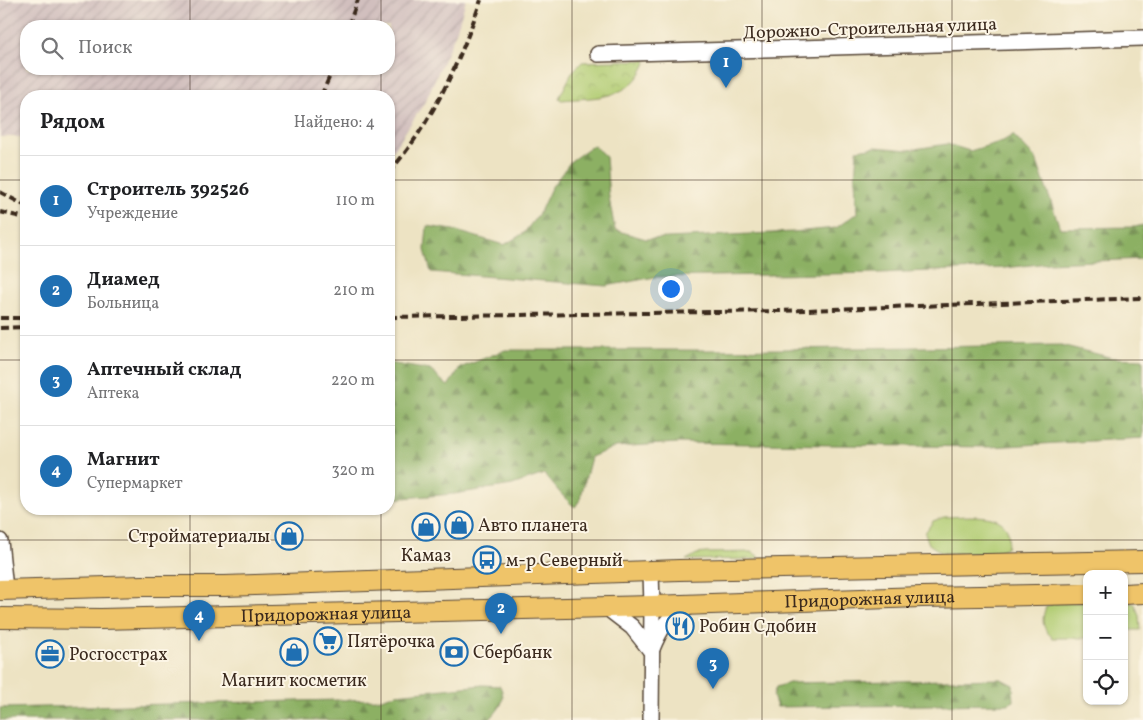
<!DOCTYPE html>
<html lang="ru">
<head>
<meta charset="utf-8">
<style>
  :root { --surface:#fff; --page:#f6f6f6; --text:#202124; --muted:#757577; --line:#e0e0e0; --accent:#1f6fb2 }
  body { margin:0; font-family:Vollkorn,serif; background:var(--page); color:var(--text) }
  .controls { position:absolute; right:15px; bottom:15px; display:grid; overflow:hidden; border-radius:10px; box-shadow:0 1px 4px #0004 }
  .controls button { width:45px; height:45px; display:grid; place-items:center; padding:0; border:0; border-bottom:1px solid var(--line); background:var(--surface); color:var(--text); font:25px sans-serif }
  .you { position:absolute; left:670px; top:288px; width:18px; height:18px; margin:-12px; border:4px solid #fff; border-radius:50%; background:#1a73e8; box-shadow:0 0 0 8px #1a73e833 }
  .badge { display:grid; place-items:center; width:32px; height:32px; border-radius:50%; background:var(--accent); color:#fff; font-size:16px; font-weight:700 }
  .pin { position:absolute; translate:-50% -41px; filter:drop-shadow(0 1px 2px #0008) }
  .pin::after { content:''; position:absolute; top:26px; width:18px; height:15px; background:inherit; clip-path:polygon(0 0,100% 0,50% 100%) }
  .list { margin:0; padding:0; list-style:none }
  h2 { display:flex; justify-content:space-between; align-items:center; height:65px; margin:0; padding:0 20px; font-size:21px }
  h2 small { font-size:16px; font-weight:400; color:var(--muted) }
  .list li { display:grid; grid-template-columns:32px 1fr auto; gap:15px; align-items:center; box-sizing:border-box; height:90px; padding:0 20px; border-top:1px solid var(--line) }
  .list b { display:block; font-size:19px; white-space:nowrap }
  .list p { margin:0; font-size:16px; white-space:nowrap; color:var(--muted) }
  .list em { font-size:16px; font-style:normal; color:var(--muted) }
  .icon { flex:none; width:28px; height:28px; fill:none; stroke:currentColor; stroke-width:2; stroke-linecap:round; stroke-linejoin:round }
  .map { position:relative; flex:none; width:1143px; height:720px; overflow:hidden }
  .search { position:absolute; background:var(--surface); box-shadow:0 1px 4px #0004; left:20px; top:20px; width:375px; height:55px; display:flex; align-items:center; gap:12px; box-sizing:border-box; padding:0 18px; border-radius:20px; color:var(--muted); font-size:19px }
  .panel { position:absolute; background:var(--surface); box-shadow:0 1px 4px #0004; left:20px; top:90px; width:375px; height:425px; border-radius:20px }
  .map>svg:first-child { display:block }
  .industrial { fill:url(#industrial-furrows); fill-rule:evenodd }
  .grass { fill:#b1cc72; stroke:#767b48 }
  .forest { fill:url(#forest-firs); stroke:#646d41 }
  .park { fill:url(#park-crowns); stroke:#767b48 }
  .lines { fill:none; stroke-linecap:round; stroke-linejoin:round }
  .minor-casing { stroke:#564637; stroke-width:18 }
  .major-casing { stroke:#564637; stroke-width:22 }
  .minor { stroke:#fff; stroke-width:15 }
  .major { stroke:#efc469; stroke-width:20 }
  .rail { stroke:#3b2a1e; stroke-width:4; stroke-dasharray:8 4; stroke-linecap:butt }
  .grid { fill:none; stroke:#3b2a1e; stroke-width:1; stroke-opacity:0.55 }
  .labels { text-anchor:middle; stroke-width:4; stroke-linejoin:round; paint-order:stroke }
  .street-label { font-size:18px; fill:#3b2a1e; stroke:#fcf5e5 }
  .poi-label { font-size:18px; fill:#3b2a1e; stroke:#fcf5e5; text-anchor:start }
</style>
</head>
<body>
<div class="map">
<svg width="1143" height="720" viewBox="0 0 1143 720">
  <defs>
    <pattern id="industrial-furrows" width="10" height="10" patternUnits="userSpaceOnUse" patternTransform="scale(1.25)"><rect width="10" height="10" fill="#d1bfbe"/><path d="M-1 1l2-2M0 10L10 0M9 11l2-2" fill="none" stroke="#b4a4a3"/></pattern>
    <pattern id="forest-firs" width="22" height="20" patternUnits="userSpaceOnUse" patternTransform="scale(1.25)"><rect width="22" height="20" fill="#8cb064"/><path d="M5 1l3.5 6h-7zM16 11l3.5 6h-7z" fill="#748f52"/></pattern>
    <pattern id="park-crowns" width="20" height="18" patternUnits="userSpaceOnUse" patternTransform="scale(1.25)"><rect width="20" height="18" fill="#b1cc72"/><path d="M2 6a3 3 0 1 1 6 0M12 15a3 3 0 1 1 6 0" fill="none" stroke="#99af62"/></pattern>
  </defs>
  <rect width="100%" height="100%" fill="#fcf5e5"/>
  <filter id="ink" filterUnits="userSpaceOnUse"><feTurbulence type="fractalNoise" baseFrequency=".02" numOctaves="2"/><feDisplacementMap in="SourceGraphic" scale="10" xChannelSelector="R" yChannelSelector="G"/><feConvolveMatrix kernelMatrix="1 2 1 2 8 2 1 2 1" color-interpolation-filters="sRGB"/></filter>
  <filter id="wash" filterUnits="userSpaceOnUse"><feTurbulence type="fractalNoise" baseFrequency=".0096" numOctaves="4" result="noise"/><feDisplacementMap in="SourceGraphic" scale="20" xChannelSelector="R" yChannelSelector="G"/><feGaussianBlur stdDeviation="1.12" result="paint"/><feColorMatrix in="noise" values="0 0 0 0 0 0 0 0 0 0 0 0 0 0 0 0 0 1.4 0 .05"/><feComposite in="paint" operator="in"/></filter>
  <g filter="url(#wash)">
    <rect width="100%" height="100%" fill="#ede3c3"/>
    <path class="industrial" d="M 0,0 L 466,0 L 456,32 L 425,102 L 394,149 L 389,153 L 389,96 L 26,96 L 26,137 L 0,137 ZM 26,26 L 389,26 L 389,69 L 26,69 Z"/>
    <g class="grass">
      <path d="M 944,517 C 967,517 1018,508 1007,547 L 993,554 L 942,553 L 929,544 L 925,533 L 933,521 Z"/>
      <path d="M 752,552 L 758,556 L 757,559 L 686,560 L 697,554 L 706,553 Z"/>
      <path d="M 1124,601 L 1135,604 L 1139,616 L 1140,630 L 1130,630 L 1124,635 Z"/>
      <path d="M 1087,602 L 1087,638 L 1053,638 C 1042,629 1041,620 1046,607 L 1053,603 Z"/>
    </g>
    <g class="forest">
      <path d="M 1013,135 L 1036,159 L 1060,228 L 1135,227 L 1143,225 L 1143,259 L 1048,263 L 1005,268 L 881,273 L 655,277 L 606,286 L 431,272 L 425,250 L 427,226 L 453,230 L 504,245 L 524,233 L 540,212 L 551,188 L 571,161 L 593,145 L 606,157 L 609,198 L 615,230 L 646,239 L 793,232 L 836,228 L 857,213 L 855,179 L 857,150 L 876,147 L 908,150 L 947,144 L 970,151 L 1003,141 Z"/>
      <path d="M 1061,345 L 1113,358 L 1143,359 L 1143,438 L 990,447 L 678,443 L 615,447 L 591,457 L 580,500 L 575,507 C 563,498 554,485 544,474 L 512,485 L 454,494 L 389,499 L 389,363 L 430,370 L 448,386 L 460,368 L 505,350 L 712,350 Z"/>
      <path d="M 1001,679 L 1013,685 L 1014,701 L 1008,704 L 777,707 L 773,696 L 776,687 L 789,683 Z"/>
      <path d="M 483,685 L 500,686 C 507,701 500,708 489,720 L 0,720 L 0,708 L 381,699 L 396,694 Z"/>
    </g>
    <path class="park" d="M 647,60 C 632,101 597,97 561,100 L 559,98 L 573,71 L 582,62 Z"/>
  </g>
  <g filter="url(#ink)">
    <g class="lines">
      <g class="minor-casing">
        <g id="minor">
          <path d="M 598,54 L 1143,38"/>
          <path d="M 0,541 L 5,589"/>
          <path d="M 651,572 L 652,606 L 651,720"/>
          <path d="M 606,607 L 632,627 L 651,651 C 661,627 666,617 691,606"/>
        </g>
      </g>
      <g class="major-casing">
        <g id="major">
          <path d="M 0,590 L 143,586 L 225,586 L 679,570 L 1143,561"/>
          <path d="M 1124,594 L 1143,593"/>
          <path id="s1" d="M 0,618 L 101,619 L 652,606 L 921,597 L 1087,594"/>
        </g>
      </g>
      <use href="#minor" class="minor"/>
      <use href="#major" class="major"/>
      <g class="rail">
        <path d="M 348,26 L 358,0"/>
        <path d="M 321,96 L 333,69"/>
        <path d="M 389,172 C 432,124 460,61 481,0"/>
        <path d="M 0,192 L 26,206"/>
        <path d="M 0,212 L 26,218"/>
        <path d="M 389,317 L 778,311 L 1143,298"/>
        <path d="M 0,318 L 26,318"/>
        <path d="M 0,328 L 26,327"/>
      </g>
    </g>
  </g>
  <path class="grid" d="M 190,0 L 190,26M 381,0 L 381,26M 572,0 L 572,720M 762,0 L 762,720M 952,0 L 952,720M 190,69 L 190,96M 381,69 L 381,96M 0,180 L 26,180M 389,180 L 1143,180M 0,360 L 26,360M 389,360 L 1143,360M 190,509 L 190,720M 381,509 L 381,720M 0,540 L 1143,540"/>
  <defs>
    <g id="shop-ring" transform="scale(1.4375)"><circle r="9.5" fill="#fcf5e5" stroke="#1f6fb2" stroke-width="1.5"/><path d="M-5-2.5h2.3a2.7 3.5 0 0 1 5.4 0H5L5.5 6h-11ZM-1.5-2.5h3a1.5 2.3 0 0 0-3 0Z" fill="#1f6fb2"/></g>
    <g id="bus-ring" transform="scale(1.4375)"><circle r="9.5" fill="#fcf5e5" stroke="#1f6fb2" stroke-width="1.5"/><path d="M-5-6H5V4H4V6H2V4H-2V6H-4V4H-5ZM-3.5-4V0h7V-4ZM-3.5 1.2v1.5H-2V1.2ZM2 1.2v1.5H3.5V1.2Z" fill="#1f6fb2"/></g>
    <g id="restaurant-ring" transform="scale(1.4375)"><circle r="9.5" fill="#fcf5e5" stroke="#1f6fb2" stroke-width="1.5"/><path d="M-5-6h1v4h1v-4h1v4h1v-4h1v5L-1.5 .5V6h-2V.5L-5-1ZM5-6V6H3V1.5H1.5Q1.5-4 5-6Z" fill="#1f6fb2"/></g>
    <g id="supermarket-ring" transform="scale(1.4375)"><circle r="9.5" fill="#fcf5e5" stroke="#1f6fb2" stroke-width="1.5"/><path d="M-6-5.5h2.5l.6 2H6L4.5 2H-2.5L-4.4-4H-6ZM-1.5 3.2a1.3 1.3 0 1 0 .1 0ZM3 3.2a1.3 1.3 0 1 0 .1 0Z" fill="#1f6fb2"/></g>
    <g id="bank-ring" transform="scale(1.4375)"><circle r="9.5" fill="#fcf5e5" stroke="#1f6fb2" stroke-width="1.5"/><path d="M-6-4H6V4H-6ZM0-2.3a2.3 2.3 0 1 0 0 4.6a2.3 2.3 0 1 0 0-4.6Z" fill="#1f6fb2"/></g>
    <g id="office-ring" transform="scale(1.4375)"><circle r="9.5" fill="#fcf5e5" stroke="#1f6fb2" stroke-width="1.5"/><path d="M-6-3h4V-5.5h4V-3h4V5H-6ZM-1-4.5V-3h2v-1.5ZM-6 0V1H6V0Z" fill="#1f6fb2"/></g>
  </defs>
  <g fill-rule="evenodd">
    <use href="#shop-ring" x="459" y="525"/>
    <use href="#shop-ring" x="426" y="527"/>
    <use href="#shop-ring" x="289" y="536"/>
    <use href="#bus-ring" x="487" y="560"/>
    <use href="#restaurant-ring" x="680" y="626"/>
    <use href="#supermarket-ring" x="328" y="641"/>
    <use href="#shop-ring" x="294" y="652"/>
    <use href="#bank-ring" x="454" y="652"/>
    <use href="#office-ring" x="50" y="654"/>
  </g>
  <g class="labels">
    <g class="street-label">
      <text transform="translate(870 28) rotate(-2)" y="6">Дорожно-Строительная улица</text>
      <text dy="6" stroke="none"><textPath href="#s1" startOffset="870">Придорожная улица</textPath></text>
      <text dy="6" stroke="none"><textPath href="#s1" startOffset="326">Придорожная улица</textPath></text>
    </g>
    <g class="poi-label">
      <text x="478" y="531">Авто планета</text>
      <text x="270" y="542" text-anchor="end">Стройматериалы</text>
      <text x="426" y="561" text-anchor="middle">Камаз</text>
      <text x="506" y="566">м-р Северный</text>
      <text x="699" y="632">Робин Сдобин</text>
      <text x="347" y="647">Пятёрочка</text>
      <text x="473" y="658">Сбербанк</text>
      <text x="69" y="660">Росгосстрах</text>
      <text x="294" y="686" text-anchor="middle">Магнит косметик</text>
    </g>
  </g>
</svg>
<div class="controls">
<button>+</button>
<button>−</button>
<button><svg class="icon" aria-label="locate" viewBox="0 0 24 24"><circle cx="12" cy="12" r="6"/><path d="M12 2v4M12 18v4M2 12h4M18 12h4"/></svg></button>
</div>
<div class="you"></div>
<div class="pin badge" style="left:726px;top:88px">1</div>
<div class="pin badge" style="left:501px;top:634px">2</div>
<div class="pin badge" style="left:713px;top:689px">3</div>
<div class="pin badge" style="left:199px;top:641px">4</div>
<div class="search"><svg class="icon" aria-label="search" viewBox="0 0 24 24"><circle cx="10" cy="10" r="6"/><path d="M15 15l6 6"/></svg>Поиск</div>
<section class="panel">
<h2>Рядом<small>Найдено: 4</small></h2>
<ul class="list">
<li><span class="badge">1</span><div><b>Строитель 392526</b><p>Учреждение</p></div><em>110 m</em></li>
<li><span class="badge">2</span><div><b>Диамед</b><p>Больница</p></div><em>210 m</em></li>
<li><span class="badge">3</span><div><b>Аптечный склад</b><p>Аптека</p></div><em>220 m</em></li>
<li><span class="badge">4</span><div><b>Магнит</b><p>Супермаркет</p></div><em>320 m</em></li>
</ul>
</section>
</div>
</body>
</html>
